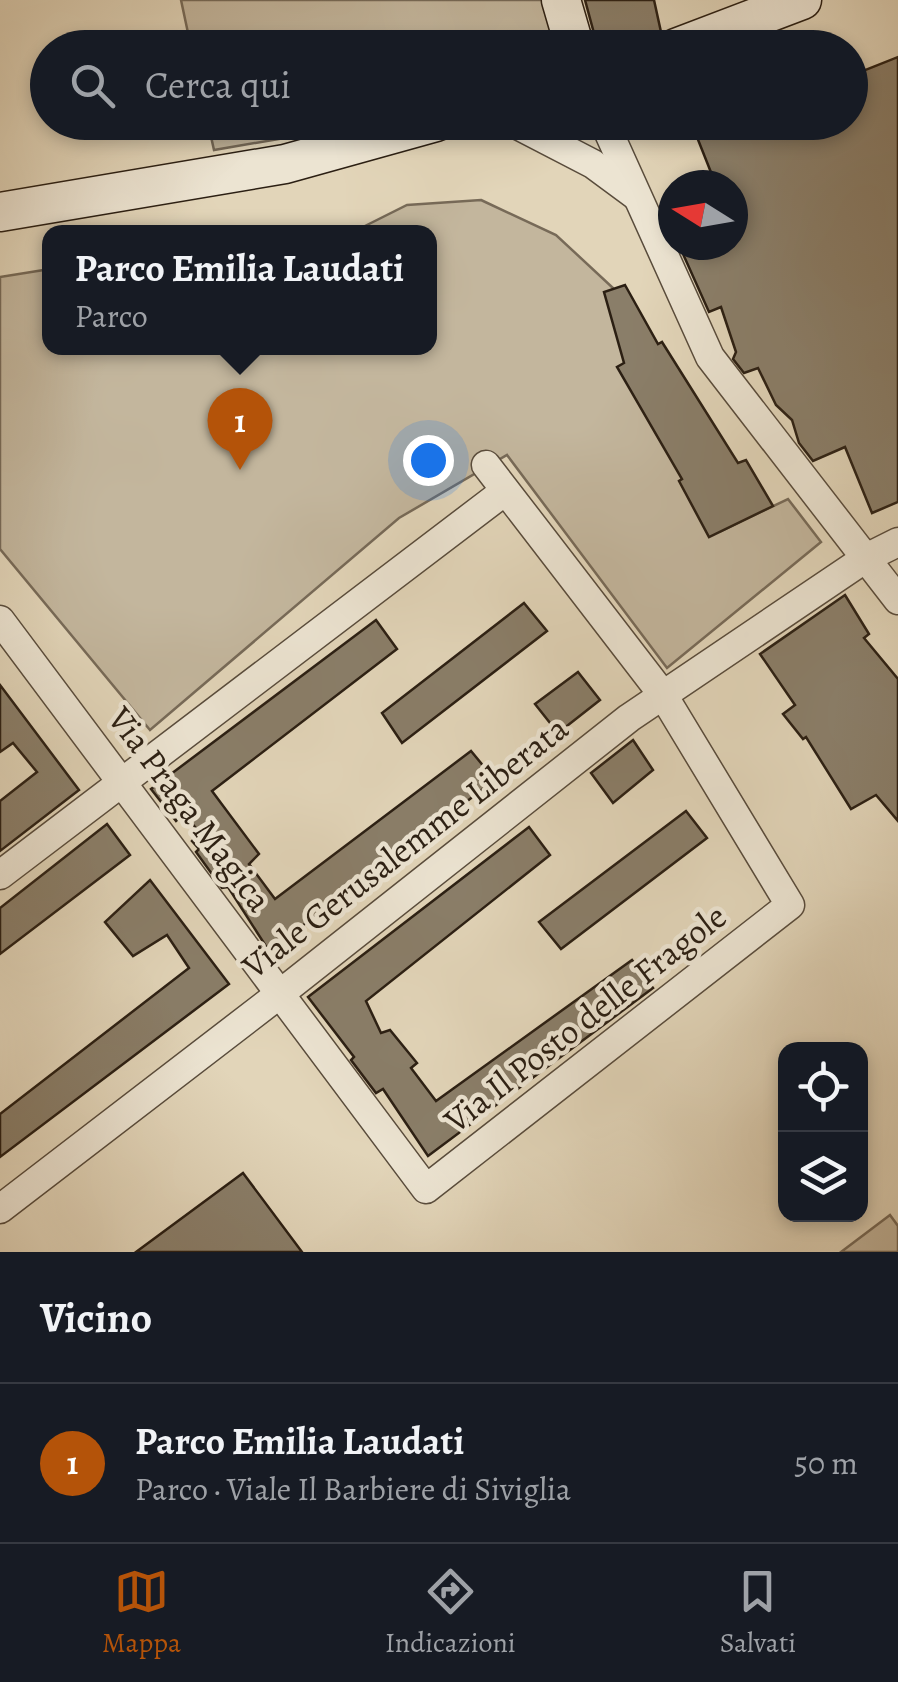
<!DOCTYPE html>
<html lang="it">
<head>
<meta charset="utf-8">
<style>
  :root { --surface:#171b24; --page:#20242c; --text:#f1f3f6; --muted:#9ea1a6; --line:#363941; --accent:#b45309 }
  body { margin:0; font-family:Alegreya,serif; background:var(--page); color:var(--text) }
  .controls { position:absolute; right:30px; bottom:30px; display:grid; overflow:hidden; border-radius:20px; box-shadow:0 5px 15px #0003 }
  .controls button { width:90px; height:90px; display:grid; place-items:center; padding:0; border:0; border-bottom:2px solid var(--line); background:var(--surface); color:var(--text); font:50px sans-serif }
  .compass { position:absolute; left:658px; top:170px; width:90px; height:90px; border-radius:50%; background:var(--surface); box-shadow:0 5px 15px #0003; rotate:281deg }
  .you { position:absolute; left:428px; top:460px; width:35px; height:35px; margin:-25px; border:8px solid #fff; border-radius:50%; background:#1a73e8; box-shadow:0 0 0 15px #1a73e833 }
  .badge { display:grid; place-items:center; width:65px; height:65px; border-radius:50%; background:var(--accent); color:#fff; font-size:32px; font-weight:700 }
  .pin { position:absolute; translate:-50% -82px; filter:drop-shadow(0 2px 5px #0008) }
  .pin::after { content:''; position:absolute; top:52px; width:35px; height:30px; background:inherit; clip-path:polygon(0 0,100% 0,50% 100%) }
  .popup { position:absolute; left:42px; top:225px; width:395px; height:130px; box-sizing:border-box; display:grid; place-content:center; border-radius:20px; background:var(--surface); filter:drop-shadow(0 2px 8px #0005); font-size:32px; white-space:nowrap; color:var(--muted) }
  .popup b { font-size:38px; color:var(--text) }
  .popup::after { content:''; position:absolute; left:50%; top:100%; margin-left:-20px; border:20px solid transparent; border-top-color:var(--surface) }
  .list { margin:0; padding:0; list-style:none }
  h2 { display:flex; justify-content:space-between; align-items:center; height:130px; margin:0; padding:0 40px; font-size:42px }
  h2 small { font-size:32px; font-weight:400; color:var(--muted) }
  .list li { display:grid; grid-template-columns:65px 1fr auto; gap:30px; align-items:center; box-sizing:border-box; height:160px; padding:0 40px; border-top:2px solid var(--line) }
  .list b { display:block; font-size:38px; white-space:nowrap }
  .list p { margin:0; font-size:32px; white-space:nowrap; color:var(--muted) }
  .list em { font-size:32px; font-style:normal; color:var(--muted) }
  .icon { flex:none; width:55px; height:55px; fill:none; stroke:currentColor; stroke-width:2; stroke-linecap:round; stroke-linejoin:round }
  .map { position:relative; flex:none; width:898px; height:1252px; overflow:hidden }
  .search { position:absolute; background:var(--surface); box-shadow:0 5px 15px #0003; left:30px; right:30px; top:30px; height:110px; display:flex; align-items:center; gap:25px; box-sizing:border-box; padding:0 35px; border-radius:55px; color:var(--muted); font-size:38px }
  .sheet { height:290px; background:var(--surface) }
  nav { display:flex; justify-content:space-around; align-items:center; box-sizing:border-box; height:140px; border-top:2px solid var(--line); background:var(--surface); font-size:28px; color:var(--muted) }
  nav a { display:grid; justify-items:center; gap:5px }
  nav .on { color:var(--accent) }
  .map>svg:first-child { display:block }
  .green { fill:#c3b69d; stroke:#776a58; stroke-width:2.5 }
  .building { fill:#8a7e69; stroke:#2b1f13; stroke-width:2.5 }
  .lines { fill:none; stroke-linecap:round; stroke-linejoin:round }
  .minor-casing { stroke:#594c3c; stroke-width:31 }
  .secondary-casing { stroke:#2b1f13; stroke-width:41 }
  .minor { stroke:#ece4d2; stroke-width:28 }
  .secondary { stroke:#ece4d2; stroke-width:38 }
  .labels { text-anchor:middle; stroke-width:9; stroke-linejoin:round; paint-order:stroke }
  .street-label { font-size:35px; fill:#2b1f13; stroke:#ece4d2 }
</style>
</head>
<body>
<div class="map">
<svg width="898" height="1252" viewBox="0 0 898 1252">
  <rect width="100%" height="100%" fill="#e2d5b9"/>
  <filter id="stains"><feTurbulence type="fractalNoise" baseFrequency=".002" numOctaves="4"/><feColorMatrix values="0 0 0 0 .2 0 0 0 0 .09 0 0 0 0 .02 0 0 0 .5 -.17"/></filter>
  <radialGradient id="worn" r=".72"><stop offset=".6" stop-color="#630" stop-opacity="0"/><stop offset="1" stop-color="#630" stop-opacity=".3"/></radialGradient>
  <g class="green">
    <path d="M 181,0 L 545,0 L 558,47 L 191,47 Z"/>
    <path d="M 208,123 L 208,122 L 350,123 L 308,134 L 214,150 Z"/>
    <path d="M 481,200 L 556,235 L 613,288 L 658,401 L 721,531 L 788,499 L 821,542 L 667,668 L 507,455 L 399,518 L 150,730 L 0,549 L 0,277 L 50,269 L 50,348 L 430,348 L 430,232 L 353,232 L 407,205 Z"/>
    <path d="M 890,1215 L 898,1226 L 898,1252 L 841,1252 Z"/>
  </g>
  <g class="building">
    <path d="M 585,0 L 654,0 L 661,32 L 616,48 L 598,48 Z"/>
    <path d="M 898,57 L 898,502 L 872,513 L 845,447 L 813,461 L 799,443 L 792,420 L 776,405 L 758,368 L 744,373 L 733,359 L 736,352 L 721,307 L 709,312 L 679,245 L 733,245 L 733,185 L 716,185 L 691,122 L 850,122 L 850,76 Z"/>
    <path d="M 625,285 L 658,344 L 662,342 L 738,463 L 746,460 L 773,506 L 709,537 L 679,481 L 682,479 L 617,367 L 624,363 L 604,292 Z"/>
    <path d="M 845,595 L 869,634 L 864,638 L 898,679 L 898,821 L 876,795 L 851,809 L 806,737 L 803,739 L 783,714 L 795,705 L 760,654 Z"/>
    <path d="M 524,603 L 547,631 L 402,743 L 382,713 Z"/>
    <path d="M 376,620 L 397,649 L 212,791 L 259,854 L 249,864 L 275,899 L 471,751 L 495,780 L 269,951 L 228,887 L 222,888 L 196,852 L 199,849 L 192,841 L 200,833 L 184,814 L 176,821 L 151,789 Z"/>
    <path d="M 578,672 L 600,700 L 558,733 L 535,704 Z"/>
    <path d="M 0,685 L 79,790 L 0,851 L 0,801 L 37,772 L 13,743 L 0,752 Z"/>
    <path d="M 633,740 L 653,770 L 613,803 L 591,773 Z"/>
    <path d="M 686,811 L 707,838 L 561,949 L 539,922 Z"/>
    <path d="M 107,824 L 130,855 L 0,954 L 0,908 Z"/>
    <path d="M 529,827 L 550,855 L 366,1001 L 381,1033 L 390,1030 L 417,1063 L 411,1068 L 436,1101 L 632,960 L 653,988 L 428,1156 L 383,1089 L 376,1093 L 351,1060 L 354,1057 L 308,997 Z"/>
    <path d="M 150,880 L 229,984 L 0,1157 L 0,1114 L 189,968 L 167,935 L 133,956 L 105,922 Z"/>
    <path d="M 243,1173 L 302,1252 L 136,1252 Z"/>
  </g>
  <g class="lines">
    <g class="minor-casing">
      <g id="minor">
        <path d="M 512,122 L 593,164 L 635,195"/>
        <path d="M 604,122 L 710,357 L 898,600"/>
        <path d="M 0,620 L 426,1189 L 790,905 L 663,695 L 486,465"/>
        <path d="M 0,875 L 505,491"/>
        <path d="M 0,1209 L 281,993 L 629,718 L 866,558 L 898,542"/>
      </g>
    </g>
    <g class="secondary-casing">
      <g id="secondary">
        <path d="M 561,0 L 575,48"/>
        <path d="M 676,48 L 802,0"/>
        <path d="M 0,212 L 285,164 L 436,122"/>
      </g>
    </g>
    <use href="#minor" class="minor"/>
    <use href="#secondary" class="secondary"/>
  </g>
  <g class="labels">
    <g class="street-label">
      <text transform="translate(190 809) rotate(53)" y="12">Via Praga Magica</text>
      <text transform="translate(405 847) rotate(-38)" y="12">Viale Gerusalemme Liberata</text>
      <text transform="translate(585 1018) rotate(-38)" y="12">Via Il Posto delle Fragole</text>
    </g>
  </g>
  <rect width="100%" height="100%" filter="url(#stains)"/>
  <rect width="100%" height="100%" fill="url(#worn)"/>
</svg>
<div class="controls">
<button><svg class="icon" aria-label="locate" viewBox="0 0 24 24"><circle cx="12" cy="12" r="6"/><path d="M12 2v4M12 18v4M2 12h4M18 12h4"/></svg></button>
<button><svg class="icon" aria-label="layers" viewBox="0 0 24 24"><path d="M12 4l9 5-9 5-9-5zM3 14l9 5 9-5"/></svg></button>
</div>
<svg class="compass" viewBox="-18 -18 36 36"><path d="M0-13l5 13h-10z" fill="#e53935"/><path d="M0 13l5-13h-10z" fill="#9ea1a6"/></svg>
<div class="you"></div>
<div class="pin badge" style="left:240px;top:470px">1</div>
<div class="popup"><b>Parco Emilia Laudati</b>Parco</div>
<div class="search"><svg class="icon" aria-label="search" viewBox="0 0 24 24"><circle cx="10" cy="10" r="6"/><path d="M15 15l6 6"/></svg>Cerca qui</div>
</div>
<section class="sheet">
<h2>Vicino<small></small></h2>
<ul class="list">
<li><span class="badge">1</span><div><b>Parco Emilia Laudati</b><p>Parco · Viale Il Barbiere di Siviglia</p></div><em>50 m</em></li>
</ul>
</section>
<nav>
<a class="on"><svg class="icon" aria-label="map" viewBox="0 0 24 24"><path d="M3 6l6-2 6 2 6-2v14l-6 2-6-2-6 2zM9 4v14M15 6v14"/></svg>Mappa</a>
<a><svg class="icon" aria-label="directions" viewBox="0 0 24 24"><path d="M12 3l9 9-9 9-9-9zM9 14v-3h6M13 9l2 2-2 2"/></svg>Indicazioni</a>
<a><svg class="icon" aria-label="saved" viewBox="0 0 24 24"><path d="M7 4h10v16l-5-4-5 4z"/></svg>Salvati</a>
</nav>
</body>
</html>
